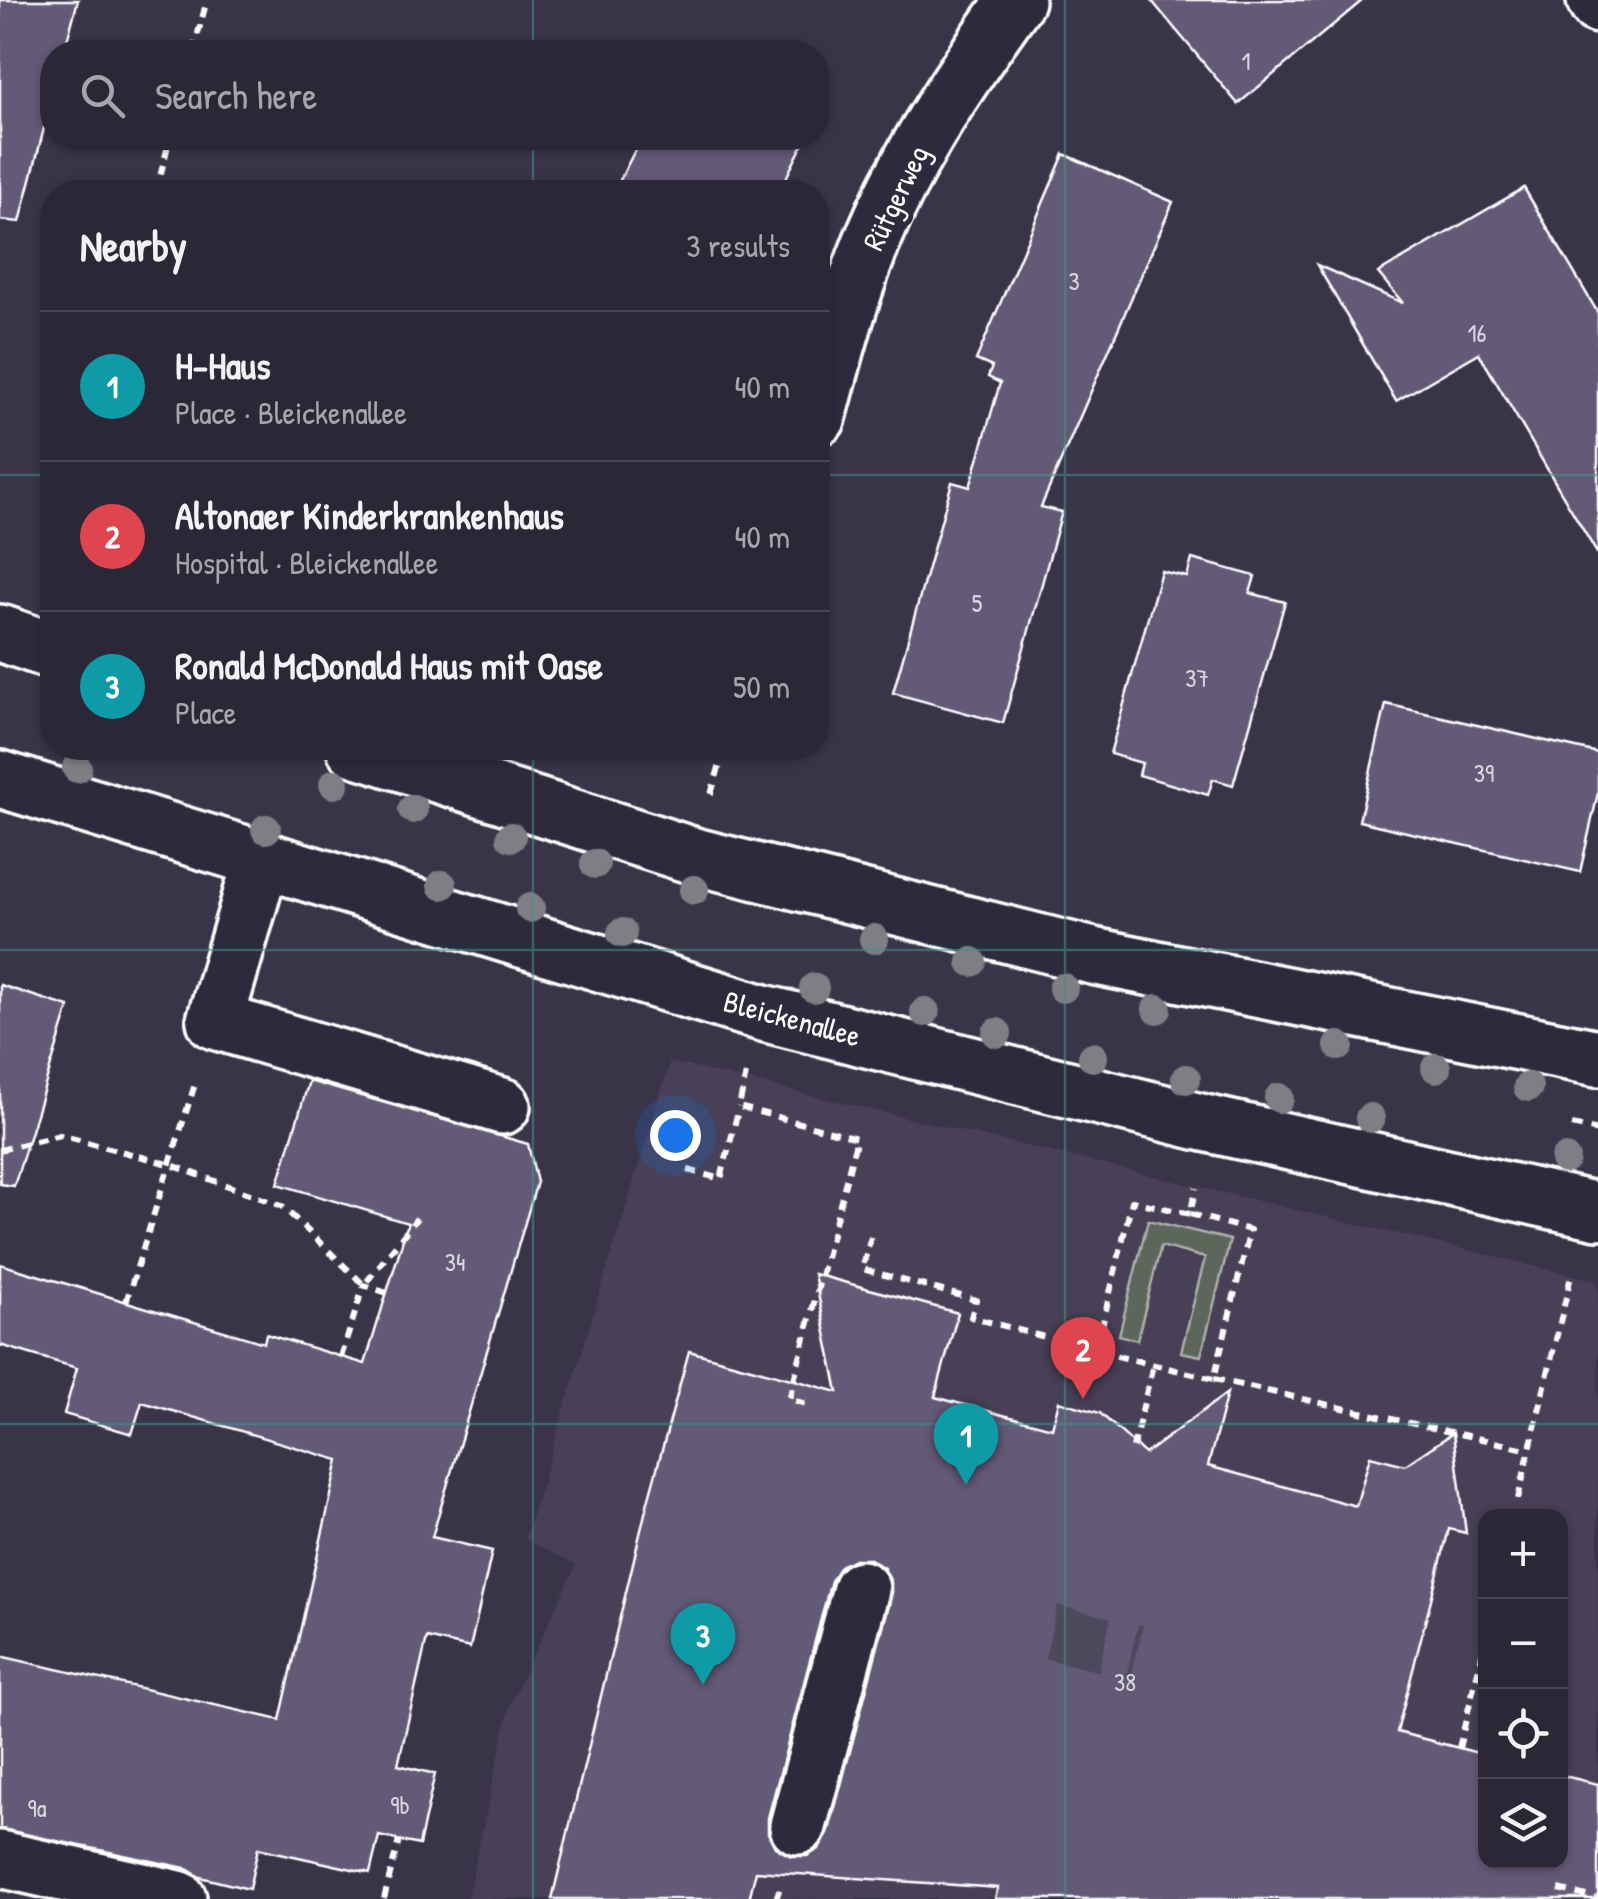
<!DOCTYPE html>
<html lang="en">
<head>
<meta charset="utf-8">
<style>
  :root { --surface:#2c2737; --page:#383342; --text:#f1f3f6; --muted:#a6a5ad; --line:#484452; --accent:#ff9aa2 }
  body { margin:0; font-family:"Patrick Hand",sans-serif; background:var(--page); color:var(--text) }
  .controls { position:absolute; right:30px; bottom:30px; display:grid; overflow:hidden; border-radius:20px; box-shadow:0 2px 8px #0004 }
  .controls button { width:90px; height:90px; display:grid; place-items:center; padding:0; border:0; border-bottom:2px solid var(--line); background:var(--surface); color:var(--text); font:50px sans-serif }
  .you { position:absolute; left:675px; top:1135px; width:35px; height:35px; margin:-25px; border:8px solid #fff; border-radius:50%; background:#1a73e8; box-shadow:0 0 0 15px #1a73e833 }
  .badge { display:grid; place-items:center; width:65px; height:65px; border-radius:50%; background:var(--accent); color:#fff; font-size:32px; font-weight:700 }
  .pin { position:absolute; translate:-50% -82px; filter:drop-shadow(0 2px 5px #0008) }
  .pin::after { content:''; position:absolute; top:52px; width:35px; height:30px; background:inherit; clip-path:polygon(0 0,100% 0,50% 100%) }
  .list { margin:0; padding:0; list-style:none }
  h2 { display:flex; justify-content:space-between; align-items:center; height:130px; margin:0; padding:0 40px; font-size:42px }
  h2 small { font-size:32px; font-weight:400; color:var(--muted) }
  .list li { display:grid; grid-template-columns:65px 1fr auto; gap:30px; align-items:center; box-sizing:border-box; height:150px; padding:0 40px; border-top:2px solid var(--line) }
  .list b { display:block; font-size:38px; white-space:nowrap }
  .list p { margin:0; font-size:32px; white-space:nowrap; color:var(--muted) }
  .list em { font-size:32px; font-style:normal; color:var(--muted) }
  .icon { flex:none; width:55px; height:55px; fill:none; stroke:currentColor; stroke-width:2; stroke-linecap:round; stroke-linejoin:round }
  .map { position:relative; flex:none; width:1598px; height:1899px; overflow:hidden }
  .search { position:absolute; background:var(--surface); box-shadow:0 2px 8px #0004; left:40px; top:40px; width:790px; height:110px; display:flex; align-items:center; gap:25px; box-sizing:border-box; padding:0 35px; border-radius:40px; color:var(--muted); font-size:38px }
  .panel { position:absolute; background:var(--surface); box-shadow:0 2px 8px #0004; left:40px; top:180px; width:790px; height:580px; border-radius:40px }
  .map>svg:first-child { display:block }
  .built { fill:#473f57; fill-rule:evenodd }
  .green { fill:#5d665a; stroke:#aeb2ac; stroke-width:2.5 }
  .building { fill:#645a77; stroke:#fff; stroke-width:2.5; fill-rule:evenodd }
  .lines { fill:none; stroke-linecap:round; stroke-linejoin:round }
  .minor-tunnel { stroke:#4e485b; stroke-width:55; stroke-dasharray:55 28; stroke-linecap:butt }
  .minor-casing { stroke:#fff; stroke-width:62 }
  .path { stroke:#fff; stroke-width:6; stroke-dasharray:10 8; stroke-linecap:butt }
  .minor { stroke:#2f2a3d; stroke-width:55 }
  .tree { fill:#7e7e84 }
  .grid { fill:none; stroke:#3f918b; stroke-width:2.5; stroke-opacity:0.55 }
  .labels { text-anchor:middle; stroke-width:10; stroke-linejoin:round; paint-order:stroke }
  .number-label { font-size:25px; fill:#d8d6dd }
  .street-label { font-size:30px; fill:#fff; stroke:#2f2a3d }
</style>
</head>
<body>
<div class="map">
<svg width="1598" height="1899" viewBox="0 0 1598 1899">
  <rect width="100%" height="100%" fill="#3a3449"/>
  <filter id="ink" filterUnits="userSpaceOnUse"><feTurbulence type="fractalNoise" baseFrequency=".01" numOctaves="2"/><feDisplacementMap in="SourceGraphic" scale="20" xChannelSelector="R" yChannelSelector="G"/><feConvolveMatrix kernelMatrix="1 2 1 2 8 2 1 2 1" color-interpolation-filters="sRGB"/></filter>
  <g filter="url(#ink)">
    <path class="built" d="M 670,1062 L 1598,1281 L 1598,1899 L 467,1899 L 510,1704 L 576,1565 L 525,1539 ZM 1486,1516 L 1560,1516 L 1560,1862 L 1486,1862 Z"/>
    <path class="green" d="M 1148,1220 L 1230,1240 L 1201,1356 L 1181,1352 L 1205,1258 L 1161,1246 L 1137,1340 L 1119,1335 Z"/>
    <g class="building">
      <path d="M 0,0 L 78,0 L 64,52 L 52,52 L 52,97 L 20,222 L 0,220 Z"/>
      <path d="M 1151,0 L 1363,0 L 1238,104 Z"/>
      <path d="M 641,138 L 806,138 L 779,192 L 614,192 Z"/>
      <path d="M 1064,154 L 1173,202 L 1041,507 L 1062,512 L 1003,723 L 893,693 L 952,482 L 970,487 L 1000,383 L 988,377 L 992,367 L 976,360 Z"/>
      <path d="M 1524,188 L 1598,313 L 1598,555 L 1479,353 L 1396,401 L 1317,265 L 1403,303 L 1378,273 Z"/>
      <path d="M 1192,559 L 1255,576 L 1250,593 L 1285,602 L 1233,785 L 1213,779 L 1208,795 L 1139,775 L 1142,763 L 1110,754 L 1161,571 L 1187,577 Z"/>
      <path d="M 1386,704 L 1598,753 L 1598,793 L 1580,872 L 1359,821 Z"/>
      <path d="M 0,985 L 69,1007 L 14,1186 L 0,1184 Z"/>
      <path d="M 309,1081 L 528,1144 L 537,1182 L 432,1537 L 492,1551 L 470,1648 L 427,1638 L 398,1765 L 435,1774 L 419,1845 L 379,1836 L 370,1873 L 258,1848 L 249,1889 L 200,1877 L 185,1868 L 0,1829 L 0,1656 L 280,1720 L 339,1460 L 142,1402 L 132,1434 L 64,1414 L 77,1368 L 0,1345 L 0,1264 L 264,1343 L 266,1334 L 365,1364 L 408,1223 L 278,1184 Z"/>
      <path d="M 814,1274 L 958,1313 L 935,1397 L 1052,1428 L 1059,1401 L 1100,1413 L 1145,1454 L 1227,1393 L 1208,1466 L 1356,1506 L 1370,1456 L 1405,1465 L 1453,1433 L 1466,1533 L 1449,1529 L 1397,1732 L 1486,1755 L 1486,1862 L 1560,1862 L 1560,1775 L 1598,1784 L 1598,1899 L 995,1899 L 998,1888 L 756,1871 L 749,1899 L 552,1899 L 647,1505 L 689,1351 L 838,1392 ZM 854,1559 L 870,1559 L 884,1568 L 891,1582 L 891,1597 L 828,1834 L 819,1849 L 807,1856 L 791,1856 L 775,1847 L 768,1833 L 768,1818 L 831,1581 L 840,1566 Z"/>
    </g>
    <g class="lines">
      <path class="minor-tunnel" d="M 1051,1632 L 1137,1652"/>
      <g class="minor-casing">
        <g id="minor">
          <path d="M 1595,0 L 1598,5"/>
          <path d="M 818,417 C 836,349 854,278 884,214 C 920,137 967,69 1016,0"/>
          <path d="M 0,633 L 52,651"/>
          <path d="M 355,748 L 694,856 L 1093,956 L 1598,1058"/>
          <path d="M 0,779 L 763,1013 L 1200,1122 L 1598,1211"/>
          <path d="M 262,859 L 215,1021 L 502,1106"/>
          <path d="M 798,1826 L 861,1589"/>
          <path d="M 0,1859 L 178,1899"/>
        </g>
      </g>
      <g class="path">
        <path d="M 193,52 L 207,0"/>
        <path d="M 156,192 L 170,138"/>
        <path d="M 711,794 L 725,748"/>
        <path d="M 746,1074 L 739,1107 L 857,1138 L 789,1399 L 806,1404"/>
        <path d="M 1572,1125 L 1598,1131"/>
        <path d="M 0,1150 L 60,1135 L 169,1164 L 282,1206 L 364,1285 L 417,1218"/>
        <path d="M 688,1170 L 721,1179 L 739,1107"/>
        <path d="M 1190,1214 L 1250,1230 L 1214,1379 L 1096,1351 L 1132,1201 L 1190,1214 L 1196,1188"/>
        <path d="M 871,1237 L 862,1269 L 976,1300 L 971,1317 L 1096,1351"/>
        <path d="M 126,1302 L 195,1084"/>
        <path d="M 341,1357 L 364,1285 L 387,1293"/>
        <path d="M 1214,1379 L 1530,1450"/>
        <path d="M 1133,1448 L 1153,1365"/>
        <path d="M 1518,1499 L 1572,1272"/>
        <path d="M 1459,1748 L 1486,1638"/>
        <path d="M 1559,1889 L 1598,1899"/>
        <path d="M 384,1899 L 399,1840"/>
        <path d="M 776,1899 L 781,1885"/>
      </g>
      <use href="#minor" class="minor"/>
    </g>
    <g class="tree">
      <circle cx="77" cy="768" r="15"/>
      <circle cx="334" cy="784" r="15"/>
      <circle cx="413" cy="809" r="15"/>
      <circle cx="266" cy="829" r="15"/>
      <circle cx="511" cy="837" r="15"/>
      <circle cx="595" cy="864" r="15"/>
      <circle cx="442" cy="885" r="15"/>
      <circle cx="694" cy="890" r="15"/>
      <circle cx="530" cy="908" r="15"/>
      <circle cx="622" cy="933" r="15"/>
      <circle cx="874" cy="939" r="15"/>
      <circle cx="972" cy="962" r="15"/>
      <circle cx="814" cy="988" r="15"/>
      <circle cx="1063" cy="988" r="15"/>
      <circle cx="1157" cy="1009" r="15"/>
      <circle cx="925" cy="1012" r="15"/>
      <circle cx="997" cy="1033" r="15"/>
      <circle cx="1339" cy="1046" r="15"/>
      <circle cx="1093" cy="1057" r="15"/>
      <circle cx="1436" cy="1068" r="15"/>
      <circle cx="1186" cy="1079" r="15"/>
      <circle cx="1528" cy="1087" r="15"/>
      <circle cx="1279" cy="1098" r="15"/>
      <circle cx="1370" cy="1118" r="15"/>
      <circle cx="1565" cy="1159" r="15"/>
    </g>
  </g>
  <path class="grid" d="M 533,0 L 533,52M 1065,0 L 1065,1899M 533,138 L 533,192M 0,475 L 52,475M 818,475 L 1598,475M 533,748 L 533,1899M 0,950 L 1598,950M 0,1424 L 1598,1424"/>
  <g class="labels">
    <g class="number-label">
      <text x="1246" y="70">1</text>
      <text x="1074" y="290">3</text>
      <text x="1477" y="342">16</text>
      <text x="977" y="612">5</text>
      <text x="1197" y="687">37</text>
      <text x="1484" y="782">39</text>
      <text x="455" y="1271">34</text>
      <text x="1125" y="1691">38</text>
      <text x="400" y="1814">9b</text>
      <text x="37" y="1817">9a</text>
    </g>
    <g class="street-label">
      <text transform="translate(896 198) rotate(-64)" y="10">Rütgerweg</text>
      <text transform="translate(792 1019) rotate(15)" y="10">Bleickenallee</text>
    </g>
  </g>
</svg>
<div class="controls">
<button>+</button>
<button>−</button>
<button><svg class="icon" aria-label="locate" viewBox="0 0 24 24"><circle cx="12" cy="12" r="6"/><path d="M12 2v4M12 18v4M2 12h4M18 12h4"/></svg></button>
<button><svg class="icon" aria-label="layers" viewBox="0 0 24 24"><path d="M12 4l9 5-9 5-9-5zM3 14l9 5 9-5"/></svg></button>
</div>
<div class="you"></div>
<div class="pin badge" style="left:966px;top:1485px;background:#0f9aa8">1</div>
<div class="pin badge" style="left:1083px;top:1399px;background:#e0444e">2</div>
<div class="pin badge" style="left:703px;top:1685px;background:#0f9aa8">3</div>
<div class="search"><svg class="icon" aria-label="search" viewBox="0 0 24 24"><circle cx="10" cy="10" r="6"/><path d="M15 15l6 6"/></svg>Search here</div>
<section class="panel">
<h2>Nearby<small>3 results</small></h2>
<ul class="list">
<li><span class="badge" style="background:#0f9aa8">1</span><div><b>H-Haus</b><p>Place · Bleickenallee</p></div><em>40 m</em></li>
<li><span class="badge" style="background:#e0444e">2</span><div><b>Altonaer Kinderkrankenhaus</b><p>Hospital · Bleickenallee</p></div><em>40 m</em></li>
<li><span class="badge" style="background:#0f9aa8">3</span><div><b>Ronald McDonald Haus mit Oase</b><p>Place</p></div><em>50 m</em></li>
</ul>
</section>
</div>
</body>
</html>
